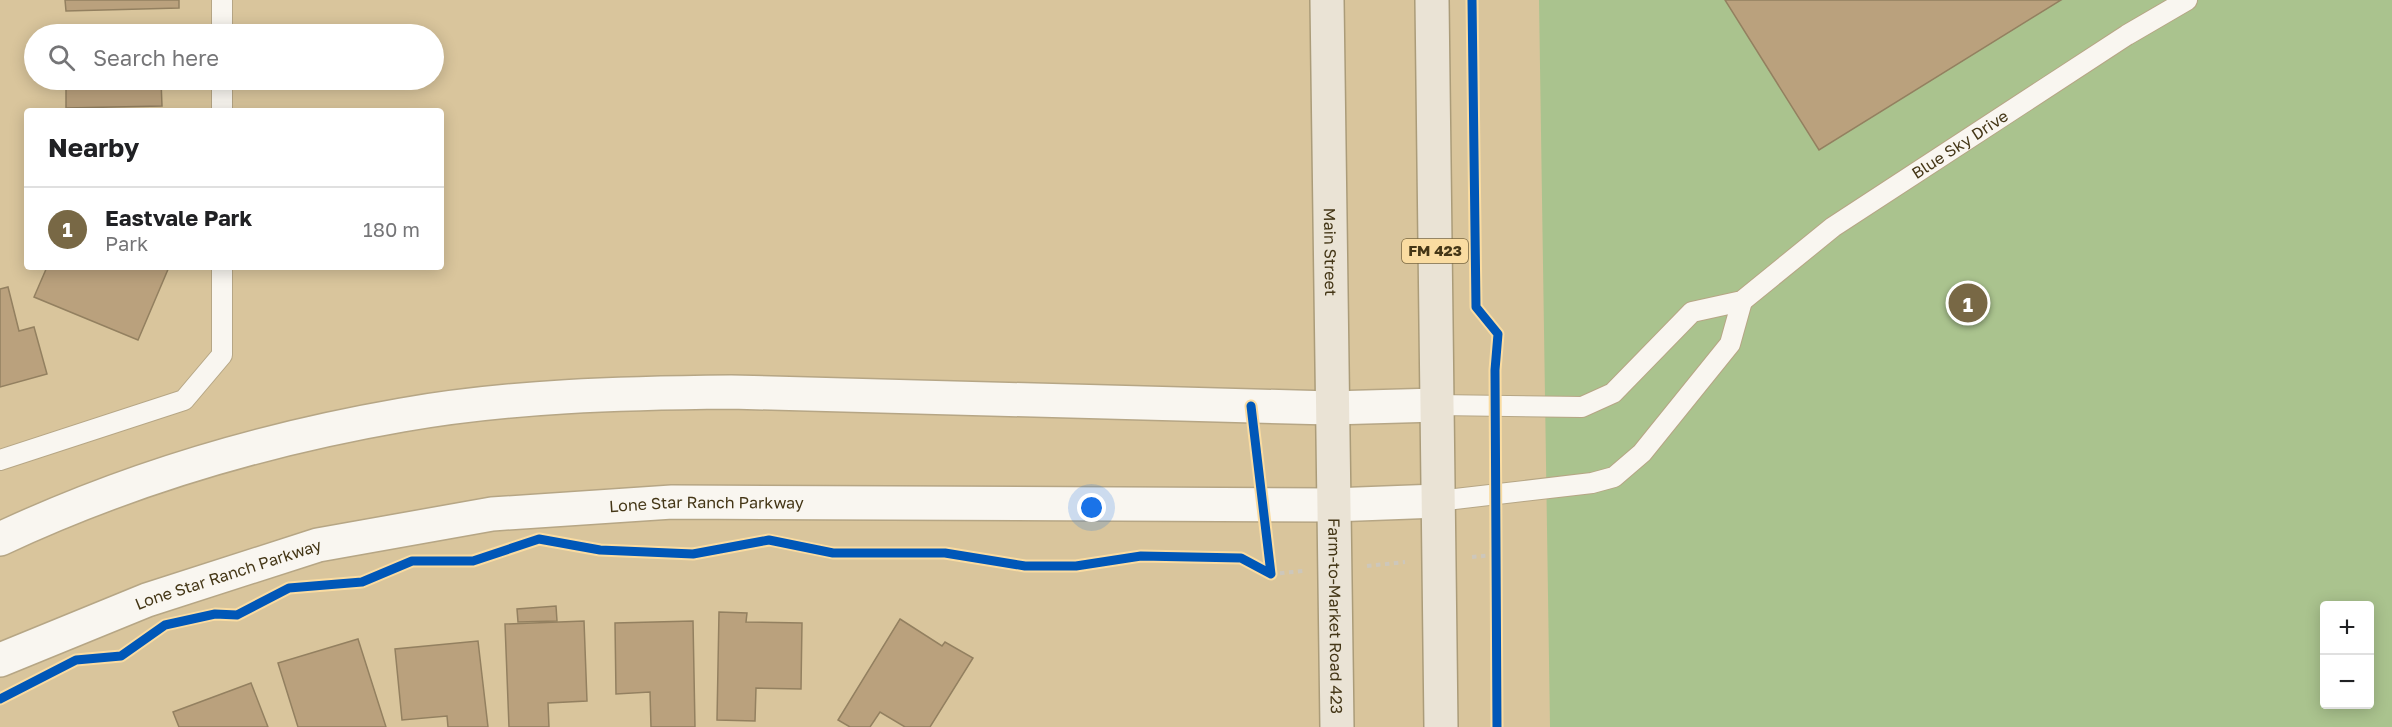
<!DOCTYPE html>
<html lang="en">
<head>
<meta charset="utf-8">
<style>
  :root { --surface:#fff; --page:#f6f6f6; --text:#202124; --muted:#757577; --line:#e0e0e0; --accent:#786845 }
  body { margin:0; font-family:"Golos Text",sans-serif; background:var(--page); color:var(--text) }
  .controls { position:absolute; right:18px; bottom:18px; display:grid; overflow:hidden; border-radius:6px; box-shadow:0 3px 15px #0003 }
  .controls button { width:54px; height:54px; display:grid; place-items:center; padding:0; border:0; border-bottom:2px solid var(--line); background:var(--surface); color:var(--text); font:30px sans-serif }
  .you { position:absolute; left:1092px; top:508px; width:21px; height:21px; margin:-15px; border:4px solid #fff; border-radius:50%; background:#1a73e8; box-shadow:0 0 0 9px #1a73e833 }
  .badge { display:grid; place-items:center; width:39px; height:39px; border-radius:50%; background:var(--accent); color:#fff; font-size:20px; font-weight:700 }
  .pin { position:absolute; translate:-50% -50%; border:3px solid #fff; box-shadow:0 2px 6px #0006 }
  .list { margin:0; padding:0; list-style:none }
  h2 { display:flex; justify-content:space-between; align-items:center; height:78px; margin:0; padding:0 24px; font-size:26px }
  h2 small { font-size:20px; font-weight:400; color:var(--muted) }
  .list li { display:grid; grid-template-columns:39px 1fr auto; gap:18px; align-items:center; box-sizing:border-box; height:84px; padding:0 24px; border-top:2px solid var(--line) }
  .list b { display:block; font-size:22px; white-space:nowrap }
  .list p { margin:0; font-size:20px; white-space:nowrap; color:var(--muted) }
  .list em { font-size:20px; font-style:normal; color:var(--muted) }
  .icon { flex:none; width:33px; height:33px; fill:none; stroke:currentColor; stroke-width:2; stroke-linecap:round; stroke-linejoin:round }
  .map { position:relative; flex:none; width:2392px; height:727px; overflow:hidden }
  .search { position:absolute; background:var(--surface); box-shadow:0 3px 15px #0003; left:24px; top:24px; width:420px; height:66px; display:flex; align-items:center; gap:15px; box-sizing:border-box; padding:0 21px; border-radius:33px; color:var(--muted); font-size:22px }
  .panel { position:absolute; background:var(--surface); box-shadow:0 3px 15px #0003; left:24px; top:108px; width:420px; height:162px; border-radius:6px }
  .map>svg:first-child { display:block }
  .green { fill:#aac38e; fill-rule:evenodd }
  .building { fill:#baa17d; stroke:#938060; stroke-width:1.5 }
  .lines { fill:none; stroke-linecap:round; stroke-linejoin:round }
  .service-casing { stroke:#b6a685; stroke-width:22 }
  .secondary-casing { stroke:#b6a685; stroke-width:36 }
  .primary-casing { stroke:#ab9c79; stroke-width:36 }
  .path { stroke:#cdc7bb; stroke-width:4; stroke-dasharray:4.5 4.5; stroke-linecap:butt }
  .service { stroke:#f9f6f0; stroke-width:20 }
  .secondary { stroke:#f9f6f0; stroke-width:33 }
  .primary { stroke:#eae3d5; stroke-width:33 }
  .cycleway-casing { stroke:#fadca1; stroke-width:13 }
  .cycleway { stroke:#0057b8; stroke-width:9 }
  .labels { text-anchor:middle; stroke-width:4.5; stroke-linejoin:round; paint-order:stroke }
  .shield { fill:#fadca1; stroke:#7b6840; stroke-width:1.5 }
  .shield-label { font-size:15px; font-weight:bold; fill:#443616 }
  .street-label { font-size:16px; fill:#443616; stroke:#fadca1 }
</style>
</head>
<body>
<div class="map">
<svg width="2392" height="727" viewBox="0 0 2392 727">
  <rect width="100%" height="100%" fill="#d9c59c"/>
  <path class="green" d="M 1539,0 L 2392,0 L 2392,727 L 1550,727 ZM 2324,606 L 2370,606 L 2370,704 L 2324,704 Z"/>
  <g class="building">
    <path d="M 65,0 L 179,0 L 179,8 L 66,11 Z"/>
    <path d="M 1725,0 L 2061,0 L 1819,150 Z"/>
    <path d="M 66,80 L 161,80 L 162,106 L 66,108 Z"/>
    <path d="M 47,267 L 169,267 L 138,340 L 34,297 Z"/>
    <path d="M 8,287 L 19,331 L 34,327 L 47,374 L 0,387 L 0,289 Z"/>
    <path d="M 556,606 L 557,621 L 518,622 L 517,609 Z"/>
    <path d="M 719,612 L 747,613 L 746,622 L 802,623 L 801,689 L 756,688 L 755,721 L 717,720 Z"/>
    <path d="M 900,619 L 942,646 L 945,642 L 973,658 L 930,727 L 905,727 L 880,712 L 870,727 L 850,727 L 838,720 Z"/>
    <path d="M 584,621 L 587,701 L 548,703 L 549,727 L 509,727 L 505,624 Z"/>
    <path d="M 693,621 L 695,727 L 651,727 L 650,692 L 616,694 L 615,623 Z"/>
    <path d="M 358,639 L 386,727 L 298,727 L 278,663 Z"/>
    <path d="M 478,641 L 488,727 L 448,727 L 447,716 L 402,720 L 395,649 Z"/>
    <path d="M 251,683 L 268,727 L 179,727 L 173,712 Z"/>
  </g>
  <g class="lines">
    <g class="service-casing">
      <g id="service">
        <path d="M 222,0 L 222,34"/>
        <path d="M 222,80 L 222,111"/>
        <path id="s1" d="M 1437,405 L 1582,407 L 1613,393 L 1692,312 L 1742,301 L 1833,227 L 2127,35 L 2187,0"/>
        <path d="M 0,460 L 184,400 L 222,355 L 222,267"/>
        <path d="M 1438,501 L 1592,483 L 1614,477 L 1642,453 L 1730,344 L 1742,301"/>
      </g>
    </g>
    <g class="secondary-casing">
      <g id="secondary">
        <path d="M 0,539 C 126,480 264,439 402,415 C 510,396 622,393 731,392 L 1331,408 L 1437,405"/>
        <path id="s2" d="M 0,660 L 147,600 L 318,545 L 492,514 L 672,502 L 1332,505 L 1438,501"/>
      </g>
    </g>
    <g class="primary-casing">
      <g id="primary">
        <path id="s3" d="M 1327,0 L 1337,727"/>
        <path d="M 1432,0 L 1441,727"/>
      </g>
    </g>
    <g class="path">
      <path d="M 1472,557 L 1495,555"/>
      <path d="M 1367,566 L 1405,562"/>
      <path d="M 1271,574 L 1303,571"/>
    </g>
    <use href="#service" class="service"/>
    <use href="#secondary" class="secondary"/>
    <use href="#primary" class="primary"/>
    <g class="cycleway-casing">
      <g id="cycleway">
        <path d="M 1472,0 L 1476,307 L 1498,334 L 1495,370 L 1497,727"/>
        <path d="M 0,699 L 76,660 L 121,656 L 165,625 L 215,614 L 237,615 L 289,588 L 362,582 L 412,561 L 473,561 L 539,539 L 600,550 L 693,554 L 769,540 L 833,553 L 945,553 L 1025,566 L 1076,566 L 1141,556 L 1241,558 L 1271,574 L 1251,406"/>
      </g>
    </g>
    <use href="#cycleway" class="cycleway"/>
  </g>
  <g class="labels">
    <rect class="shield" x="1402" y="239" width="66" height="24" rx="4.5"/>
    <g class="shield-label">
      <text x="1435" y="256">FM 423</text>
    </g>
    <g class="street-label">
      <text dy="6" stroke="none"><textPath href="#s1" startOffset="612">Blue Sky Drive</textPath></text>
      <text dy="6" stroke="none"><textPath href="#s3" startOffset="252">Main Street</textPath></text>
      <text dy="6" stroke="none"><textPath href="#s2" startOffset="730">Lone Star Ranch Parkway</textPath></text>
      <text dy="6" stroke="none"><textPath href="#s2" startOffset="244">Lone Star Ranch Parkway</textPath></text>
      <text dy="6" stroke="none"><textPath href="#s3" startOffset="616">Farm-to-Market Road 423</textPath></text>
    </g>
  </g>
</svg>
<div class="controls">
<button>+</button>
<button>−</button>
</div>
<div class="you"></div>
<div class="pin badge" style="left:1968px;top:303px">1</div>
<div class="search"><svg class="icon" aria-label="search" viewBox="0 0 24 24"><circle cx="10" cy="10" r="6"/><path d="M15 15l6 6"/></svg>Search here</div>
<section class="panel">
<h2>Nearby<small></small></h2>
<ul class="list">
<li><span class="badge">1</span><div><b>Eastvale Park</b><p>Park</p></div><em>180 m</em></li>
</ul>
</section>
</div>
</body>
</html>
